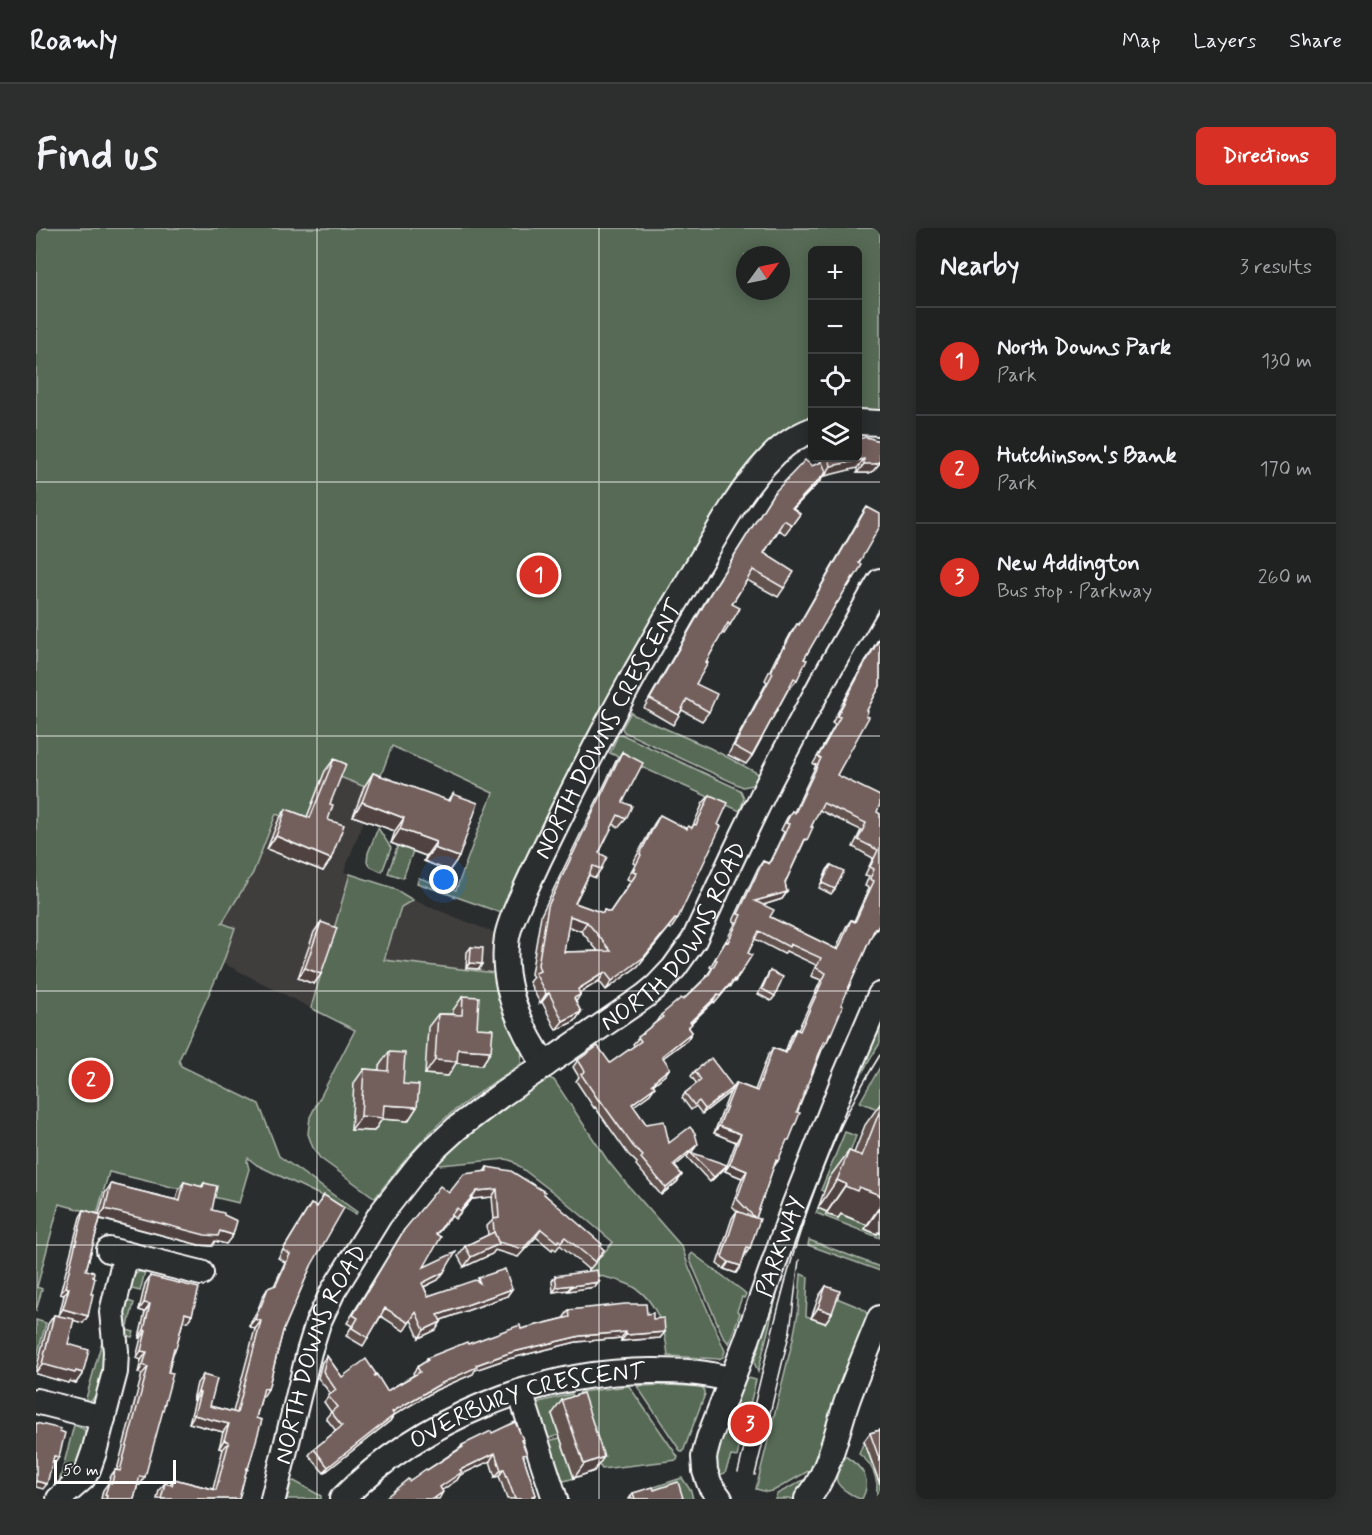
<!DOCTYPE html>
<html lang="en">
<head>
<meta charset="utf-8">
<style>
  :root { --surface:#202222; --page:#2d2f2f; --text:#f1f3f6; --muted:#a2a4a5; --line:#3d3f40; --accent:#d93025 }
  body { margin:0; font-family:Mynerve,sans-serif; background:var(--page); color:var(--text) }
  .controls { position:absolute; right:18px; top:18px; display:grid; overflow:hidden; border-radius:9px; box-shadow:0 3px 15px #0003 }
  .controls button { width:54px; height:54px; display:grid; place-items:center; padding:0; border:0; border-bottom:2px solid var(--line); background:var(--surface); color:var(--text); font:30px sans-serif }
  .compass { position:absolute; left:700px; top:18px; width:54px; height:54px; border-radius:50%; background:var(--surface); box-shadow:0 3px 15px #0003; rotate:57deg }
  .scale { position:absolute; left:18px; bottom:15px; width:122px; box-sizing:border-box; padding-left:6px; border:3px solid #fff; border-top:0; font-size:16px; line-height:21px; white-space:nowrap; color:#fff; -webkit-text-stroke:4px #2a2d2e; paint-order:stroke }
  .you { position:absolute; left:408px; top:652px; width:21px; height:21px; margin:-15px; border:4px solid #fff; border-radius:50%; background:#1a73e8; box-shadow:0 0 0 9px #1a73e833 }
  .badge { display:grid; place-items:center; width:39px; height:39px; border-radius:50%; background:var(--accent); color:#fff; font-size:20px; font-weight:700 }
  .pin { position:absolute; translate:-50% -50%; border:3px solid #fff; box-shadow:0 2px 6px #0006 }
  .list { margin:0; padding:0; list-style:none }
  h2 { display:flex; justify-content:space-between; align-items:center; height:78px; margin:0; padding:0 24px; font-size:26px }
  h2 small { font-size:20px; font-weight:400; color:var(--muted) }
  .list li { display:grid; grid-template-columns:39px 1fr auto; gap:18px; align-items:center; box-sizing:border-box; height:108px; padding:0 24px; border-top:2px solid var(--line) }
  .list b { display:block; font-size:22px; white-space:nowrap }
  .list p { margin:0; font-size:20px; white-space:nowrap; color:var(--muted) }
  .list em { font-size:20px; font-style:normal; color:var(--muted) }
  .icon { flex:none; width:33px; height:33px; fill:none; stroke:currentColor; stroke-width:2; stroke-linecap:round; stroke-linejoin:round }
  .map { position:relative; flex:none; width:844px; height:1271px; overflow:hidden; border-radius:9px }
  header { display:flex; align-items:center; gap:36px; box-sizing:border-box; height:84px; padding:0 30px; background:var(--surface); border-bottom:2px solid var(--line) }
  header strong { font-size:28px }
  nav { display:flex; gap:33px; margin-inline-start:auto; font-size:21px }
  .intro { display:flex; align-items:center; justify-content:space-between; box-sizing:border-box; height:144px; padding:0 36px }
  h1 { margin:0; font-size:42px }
  .button { padding:15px 27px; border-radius:9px; background:var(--accent); color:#fff; font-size:21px; font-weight:700 }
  main { display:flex; gap:36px; padding:0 36px }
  aside { flex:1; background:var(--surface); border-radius:9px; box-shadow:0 3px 15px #0003 }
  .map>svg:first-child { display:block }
  .built { fill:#403c3c }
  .green { fill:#576a54; stroke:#abb4aa; stroke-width:1.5; fill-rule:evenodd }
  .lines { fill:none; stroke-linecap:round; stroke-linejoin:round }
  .minor-casing { stroke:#fff; stroke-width:28 }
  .minor { stroke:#2a2d2e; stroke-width:24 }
  .tram { stroke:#fff; stroke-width:1.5 }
  .wall { fill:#635350; stroke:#fff; stroke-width:1.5; fill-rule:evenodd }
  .shaded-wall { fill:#504341; stroke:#fff; stroke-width:1.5 }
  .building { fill:#73605d; stroke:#fff; stroke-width:1.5; fill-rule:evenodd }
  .grid { fill:none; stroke:#fff; stroke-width:1.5; stroke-opacity:0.55 }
  .labels { text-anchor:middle; stroke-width:5; stroke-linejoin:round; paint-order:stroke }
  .street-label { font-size:24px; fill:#fff; stroke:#2a2d2e }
</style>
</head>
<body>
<header>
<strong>Roamly</strong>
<nav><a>Map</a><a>Layers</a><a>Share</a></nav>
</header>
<div class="intro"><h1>Find us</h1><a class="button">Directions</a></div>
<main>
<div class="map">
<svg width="844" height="1271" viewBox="0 0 844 1271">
  <rect width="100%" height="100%" fill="#2a2d2e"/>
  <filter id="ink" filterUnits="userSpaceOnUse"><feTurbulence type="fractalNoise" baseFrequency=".0167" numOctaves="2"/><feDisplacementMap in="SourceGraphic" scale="12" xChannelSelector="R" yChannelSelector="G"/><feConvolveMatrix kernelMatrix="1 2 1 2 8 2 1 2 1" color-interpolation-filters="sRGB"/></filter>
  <g filter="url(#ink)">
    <g class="built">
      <path d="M 289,543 L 339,563 L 308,644 L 314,646 L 275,780 L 187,735 L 199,700 L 186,696 L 217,645 L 241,586 L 268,596 Z"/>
      <path d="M 377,672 L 459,705 L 459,745 L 348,732 L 365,679 Z"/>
    </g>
    <g class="green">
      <path d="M 0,0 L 844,0 L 844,183 L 834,182 L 833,181 L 822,183 L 822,22 L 776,22 L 776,195 L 750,208 L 466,685 L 381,655 L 383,650 L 420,662 L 444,597 L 457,565 L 356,518 L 339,563 L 289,543 L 268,597 L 240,586 L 217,645 L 186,695 L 199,700 L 187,735 L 143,832 L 145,838 L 223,876 L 243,928 L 321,984 L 320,986 L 286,968 L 221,937 L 212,930 L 211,933 L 213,941 L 203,975 L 73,944 L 61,986 L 23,976 L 1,1059 L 6,1061 L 0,1083 ZM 709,27 L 745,27 L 745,63 L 709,63 Z"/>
      <path d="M 595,484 L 598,487 L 674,520 L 723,546 L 716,557 L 707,559 L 588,504 L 586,500 Z"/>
      <path d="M 585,506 L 702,561 L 705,563 L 708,570 L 704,583 L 574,525 L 582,507 Z"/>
      <path d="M 342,600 L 355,620 L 346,644 L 335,639 L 331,634 L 332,625 Z"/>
      <path d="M 362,617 L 377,623 L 367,650 L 352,645 Z"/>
      <path d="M 314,646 L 357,660 L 377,672 L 365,679 L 348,732 L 459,745 L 486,820 L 485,836 C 458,854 430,872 406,893 C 381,916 360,943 339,970 L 284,930 L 277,920 L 272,906 L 274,889 L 319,802 L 275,780 Z"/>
      <path d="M 844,785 L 844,815 L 815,863 Z"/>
      <path d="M 844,839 L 844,882 L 824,874 Z"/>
      <path d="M 513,850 L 518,852 L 572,933 L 589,954 L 646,1019 L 652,1037 L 689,1123 L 687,1129 L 683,1131 L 632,1128 C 630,1103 620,1071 596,1058 C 583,1051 565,1048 550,1045 L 577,1014 L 526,971 L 476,933 L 470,931 L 404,937 L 402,934 L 445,896 Z"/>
      <path d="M 809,904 L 820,908 L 809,938 L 794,951 L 788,964 L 785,962 Z"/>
      <path d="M 782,980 L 804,986 L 831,997 L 830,1001 L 841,1006 L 842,1004 L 844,1004 L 844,1010 L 780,985 Z"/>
      <path d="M 773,1012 L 844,1039 L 844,1043 L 772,1017 Z"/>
      <path d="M 656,1025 L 707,1063 L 710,1066 L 708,1070 L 706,1069 L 701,1083 L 704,1085 L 693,1116 L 687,1108 L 654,1032 L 654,1028 Z"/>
      <path d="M 102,1044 L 109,1044 L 104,1063 L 92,1060 L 96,1050 Z"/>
      <path d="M 765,1046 L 772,1049 L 770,1088 L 789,1094 L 796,1073 L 783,1068 L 786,1064 L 825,1080 L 829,1083 L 834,1090 L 776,1241 L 739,1262 L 731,1264 L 720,1261 L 757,1111 L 762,1085 Z"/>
      <path d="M 745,1050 L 722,1144 L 718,1134 L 724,1117 L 723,1114 L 718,1111 Z"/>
      <path d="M 89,1072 L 98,1075 L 91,1102 L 98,1104 L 96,1109 L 89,1107 L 87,1093 Z"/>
      <path d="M 0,1092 L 10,1095 L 0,1132 Z"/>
      <path d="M 67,1110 C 70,1128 69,1158 56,1172 L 49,1174 Z"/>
      <path d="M 705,1148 L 720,1152 L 701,1229 L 695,1228 L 689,1245 L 681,1248 L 678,1232 Z"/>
      <path d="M 634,1157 L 666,1159 L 669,1163 L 669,1166 L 647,1224 L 645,1224 L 601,1158 Z"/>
      <path d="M 593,1158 L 640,1226 L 642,1229 L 641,1232 L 566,1241 L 563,1237 L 557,1239 L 516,1186 L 523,1207 L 511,1211 L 500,1177 L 503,1174 L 536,1166 L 538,1171 L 541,1170 L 544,1164 Z"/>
      <path d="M 38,1197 L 48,1201 L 50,1207 L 50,1211 C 43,1234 41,1238 23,1255 Z"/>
      <path d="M 524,1210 L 538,1250 L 525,1254 L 512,1213 Z"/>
      <path d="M 828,1213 L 844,1256 L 844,1271 L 842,1271 C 840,1265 841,1262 841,1256 C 839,1244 833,1233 823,1226 Z"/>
      <path d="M 809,1228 C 826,1239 837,1251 826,1271 C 821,1271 818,1268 813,1265 C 793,1253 801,1247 809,1228 Z"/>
      <path d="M 775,1248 L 767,1264 L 759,1271 L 739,1271 L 741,1266 Z"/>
      <path d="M 646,1250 L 655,1263 L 657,1271 L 632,1271 L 609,1262 Z"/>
      <path d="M 258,1253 L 285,1268 L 285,1271 L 251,1271 L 255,1254 Z"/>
    </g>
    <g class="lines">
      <g class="minor-casing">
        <g id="minor">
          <path d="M 822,194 L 844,195"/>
          <path id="s1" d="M 509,837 C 484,800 464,754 471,709 C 474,693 482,677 489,662 C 498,642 508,621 518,601 C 561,513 608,426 659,342 C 681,306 701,267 729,236 C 742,221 758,209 776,202"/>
          <path d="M 73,1022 L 165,1045"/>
          <path d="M 484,1164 L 519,1271"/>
          <path d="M 0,1173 L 67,1190"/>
          <path d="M 23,1271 L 47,1250 L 52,1241 L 58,1224 L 79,1144 L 80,1123 L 76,1084 L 90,1026"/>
          <path id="s2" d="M 237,1271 L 273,1124 L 282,1095 L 297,1063 L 344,987 L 383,937 L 396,923 L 421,900 L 465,867 L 609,768 L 621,758 L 638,740 L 658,712 L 698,626 L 733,554 L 786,454 L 844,353"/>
          <path id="s3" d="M 306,1271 C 386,1190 505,1142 619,1143 C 645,1143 670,1144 695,1152"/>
          <path id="s4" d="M 684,1271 L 674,1257 L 669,1243 L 668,1229 L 673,1210 L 711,1112 L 758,978 L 808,851 L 844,767"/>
          <path d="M 771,1271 C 792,1249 801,1202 811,1173 C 821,1145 833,1118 844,1090"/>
        </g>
      </g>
      <use href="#minor" class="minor"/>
      <g class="tram">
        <path d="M 702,1244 C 730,1131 753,1014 801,907 C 813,879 828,853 844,827"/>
        <path d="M 719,1247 L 754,1103 L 763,1032"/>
      </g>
    </g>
    <g class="wall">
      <path d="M 844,213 L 844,235 L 837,243 L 833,245 L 821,245 L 821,240 L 789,247 L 784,253 L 757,281 L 764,286 L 749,306 L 743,302 L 728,325 L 748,360 L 742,369 L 711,352 L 696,376 L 694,397 L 688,406 L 686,405 L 670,434 L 660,456 L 673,484 L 666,493 L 646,482 L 637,497 L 608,480 L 670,372 L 737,266 L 776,238 L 785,234 L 784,230 L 822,230 Z"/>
      <path d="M 831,279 L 823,335 L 818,350 L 812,359 L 811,358 L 802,374 L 795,383 L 768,431 L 761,452 L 754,460 L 753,460 L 716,528 L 710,536 L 692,527 L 731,454 L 729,452 L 741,428 L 747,420 L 755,405 L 761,396 L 763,396 L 825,288 Z"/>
      <path d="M 844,408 L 844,458 L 831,482 L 801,547 L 841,584 L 844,586 L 841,701 L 836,707 L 805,777 L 795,806 L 786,822 L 742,933 L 737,940 L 720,990 L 714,1020 L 709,1027 L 705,1038 L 700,1045 L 688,1041 L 681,1036 L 696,990 L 701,983 L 696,978 L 706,950 L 689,943 L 700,914 L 678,905 L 694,864 L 666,886 L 660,878 L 655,882 L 646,870 L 649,865 L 661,856 L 655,848 L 659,843 L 697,859 L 700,855 L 719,862 L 732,827 L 737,820 L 749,824 L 755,808 L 760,801 L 762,802 L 785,752 L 775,748 L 780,737 L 750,723 L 748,726 L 719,711 L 712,725 L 704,746 L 699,754 L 698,753 L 694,759 L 693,758 L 679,775 L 677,774 L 655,795 L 653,800 L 656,804 L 651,812 L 627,830 L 629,847 L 618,856 L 614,866 L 597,878 L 610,896 L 633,915 L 656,924 L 655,925 L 687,942 L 674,954 L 651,929 L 652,927 L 639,938 L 646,947 L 641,954 L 625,967 L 600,937 L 601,935 L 592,926 L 559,879 L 558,880 L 540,853 L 543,849 L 537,839 L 542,832 L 574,835 L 598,818 L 597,816 L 608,804 L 620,794 L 625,787 L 647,772 L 670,749 L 676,740 L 674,739 L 690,713 L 700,694 L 697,693 L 722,640 L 727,633 L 732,635 L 734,633 L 748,604 L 745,602 L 751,590 L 756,583 L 758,584 L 780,537 L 777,536 L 799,497 L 796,495 L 826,439 ZM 783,582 L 825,602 L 817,619 L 837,630 L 829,647 L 833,648 L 829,658 L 833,660 L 818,693 L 815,692 L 810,699 L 800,721 L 734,689 L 727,677 L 746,671 L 751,664 L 749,655 Z"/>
      <path d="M 586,524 L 587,574 L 590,591 L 583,599 L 577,596 L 563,625 L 565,641 L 559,650 L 553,647 L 539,675 L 566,685 L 568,682 L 574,684 L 595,653 L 591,651 L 599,636 L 597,635 L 618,596 L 624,587 L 650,601 L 652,598 L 656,600 L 667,575 L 674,567 L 682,597 L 641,692 L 635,701 L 633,700 L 602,738 L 570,762 L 563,753 L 544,765 L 544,767 L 540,774 L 545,784 L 539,793 L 520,802 L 506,774 L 504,775 L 493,754 L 497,749 L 495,746 L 505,687 L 580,533 ZM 532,699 L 545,703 L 562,723 L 528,724 Z"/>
      <path d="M 298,531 L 292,592 L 295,631 L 287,643 L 231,621 L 242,593 L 250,581 L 271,589 L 289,543 Z"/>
      <path d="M 337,545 L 412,573 L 417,566 L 413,643 L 388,633 L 390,628 L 355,615 L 359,603 L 317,588 L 328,559 Z"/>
      <path d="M 795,637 L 799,661 L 795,666 L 783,660 L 791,642 Z"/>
      <path d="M 285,694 L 285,746 L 278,756 L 262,750 L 278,704 Z"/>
      <path d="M 435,719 L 446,736 L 443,741 L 430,740 L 431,724 Z"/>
      <path d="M 734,743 L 739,768 L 735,773 L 722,766 L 731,748 Z"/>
      <path d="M 427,768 L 441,800 L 455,823 L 446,837 L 420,835 L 412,848 L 389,846 L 392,799 L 402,786 L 417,786 L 417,782 Z"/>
      <path d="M 353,824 L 367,856 L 381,879 L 372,893 L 346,891 L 338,903 L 315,902 L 318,855 L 328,841 L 343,842 L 343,838 Z"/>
      <path d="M 844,876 L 844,1005 L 842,1004 L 841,1006 L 829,1001 L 831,997 L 805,986 L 802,990 L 790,986 L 791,984 L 782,980 L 793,950 L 813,923 L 818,925 L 829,897 Z"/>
      <path d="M 451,939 L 508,966 L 568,1022 L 563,1030 L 553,1042 L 524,1017 L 520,1022 L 517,1020 L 516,1022 L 500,1009 L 482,1029 L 459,1022 L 456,1026 L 428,1039 L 422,1028 L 429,1018 L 452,1007 L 451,998 L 458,991 L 456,969 L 436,971 L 419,991 L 416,988 L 401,1006 L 388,1039 L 408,1044 L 402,1052 L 388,1059 L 392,1068 L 441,1053 L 442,1050 L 476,1061 L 471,1068 L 405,1092 L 400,1102 L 383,1110 L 375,1092 L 368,1103 L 345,1088 L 327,1118 L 310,1108 L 316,1098 L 311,1095 L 368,1002 L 413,965 L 448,944 Z"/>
      <path d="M 148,954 L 165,959 L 168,955 L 176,982 L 188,987 L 197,1007 L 190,1016 L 179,1013 L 176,1018 L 163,1017 L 64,991 L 50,1042 L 57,1049 L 52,1088 L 47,1095 L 37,1092 L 32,1116 L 47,1145 L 40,1155 L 34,1153 L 32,1155 L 0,1146 L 0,1142 L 12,1096 L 18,1087 L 23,1088 L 28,1067 L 24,1066 L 44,989 L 48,982 L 63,986 L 69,965 L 75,956 L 140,972 L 142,963 Z"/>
      <path d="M 288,967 L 275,1038 L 247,1103 L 232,1161 L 226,1168 L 220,1190 L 212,1241 L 210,1243 L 203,1271 L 121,1271 L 123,1262 L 129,1255 L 134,1256 L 138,1251 L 177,1261 L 187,1221 L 183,1220 L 187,1204 L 153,1195 L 159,1172 L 157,1172 L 161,1155 L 167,1147 L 174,1178 L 197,1184 L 219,1101 L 213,1098 L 222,1081 L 227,1068 L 232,1060 L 238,1058 L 249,1034 L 242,1030 L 275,976 L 280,979 Z"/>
      <path d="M 114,1048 L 156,1087 L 151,1094 L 147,1093 L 140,1120 L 137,1126 L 104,1257 L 102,1256 L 98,1271 L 65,1271 L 67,1262 L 73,1254 L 74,1249 L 79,1242 L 81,1242 L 106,1146 L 102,1145 L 105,1132 L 100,1130 L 105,1110 L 103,1110 L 109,1084 L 103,1082 L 109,1056 Z"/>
      <path d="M 519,1048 L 563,1054 L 559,1059 L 532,1063 L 532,1062 L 517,1064 L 516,1053 Z"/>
      <path d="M 790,1058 L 796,1085 L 789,1095 L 775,1090 L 783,1068 Z"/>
      <path d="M 533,1082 L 611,1086 L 617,1091 L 629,1104 L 624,1110 L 585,1113 L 585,1110 L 540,1114 L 468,1132 L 439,1142 L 437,1146 L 400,1162 L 358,1187 L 354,1193 L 288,1245 L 273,1227 L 278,1221 L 300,1203 L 290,1190 L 295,1184 L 288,1174 L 295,1166 L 282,1150 L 286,1134 L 291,1128 L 306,1149 L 338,1148 L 351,1163 L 378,1147 L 377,1145 L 381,1139 L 389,1134 L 391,1130 L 432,1116 L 485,1101 L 529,1090 L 528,1089 Z"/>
      <path d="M 526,1172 L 558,1243 L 538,1250 L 516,1186 Z"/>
      <path d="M 844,1202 L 844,1256 L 828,1213 L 834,1205 Z"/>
      <path d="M 456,1205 L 487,1211 L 486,1212 L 488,1230 L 500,1267 L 497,1271 L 471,1271 L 463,1248 L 459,1249 L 454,1233 L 424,1247 L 421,1252 L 406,1262 L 373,1253 L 391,1242 L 424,1220 L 426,1217 Z"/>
      <path d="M 618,1262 L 646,1271 L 593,1271 L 597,1265 Z"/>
    </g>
    <g class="shaded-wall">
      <path d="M 828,231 L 821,240 L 789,248 L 795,238 Z"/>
      <path d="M 844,233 L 844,235 L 837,243 L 833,245 L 821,245 L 828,236 Z"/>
      <path d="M 790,244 L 784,253 L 749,289 L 756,280 Z"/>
      <path d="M 326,574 L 368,590 L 359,603 L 317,588 Z"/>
      <path d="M 364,601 L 400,614 L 390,628 L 355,615 Z"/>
      <path d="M 240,608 L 295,631 L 287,643 L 231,621 Z"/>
      <path d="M 398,620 L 423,629 L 413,643 L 388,633 Z"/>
      <path d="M 751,664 L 746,671 L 714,681 L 719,673 Z"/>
      <path d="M 534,688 L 551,694 L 545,703 L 528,697 Z"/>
      <path d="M 639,691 L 602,738 L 570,762 L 576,753 Z"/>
      <path d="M 434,735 L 446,736 L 443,741 L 430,740 Z"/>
      <path d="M 269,740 L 285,746 L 278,756 L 262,750 Z"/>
      <path d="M 569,744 L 563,753 L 536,770 L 542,761 Z"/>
      <path d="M 513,765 L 506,774 L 504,775 L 510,766 Z"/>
      <path d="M 682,767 L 677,774 L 649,801 L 654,794 Z"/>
      <path d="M 545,784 L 539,793 L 520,802 L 527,793 Z"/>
      <path d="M 656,804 L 651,812 L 620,835 L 626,828 Z"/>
      <path d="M 422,821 L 455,823 L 446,837 L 420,835 L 412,848 L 389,846 L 399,832 Z"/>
      <path d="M 634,840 L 629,847 L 618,856 L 615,861 L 619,852 Z"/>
      <path d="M 619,859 L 614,866 L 591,883 L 596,876 Z"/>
      <path d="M 697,859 L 694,864 L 666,886 L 669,881 Z"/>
      <path d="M 348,877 L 381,879 L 372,893 L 346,891 L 338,903 L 315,902 L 325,888 Z"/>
      <path d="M 683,898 L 705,906 L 700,914 L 678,905 Z"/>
      <path d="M 662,916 L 656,924 L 655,925 L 654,924 L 652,927 L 632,944 L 637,937 Z"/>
      <path d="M 694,936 L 711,943 L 706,950 L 689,943 Z"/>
      <path d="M 691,937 L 687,942 L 674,954 L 678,949 Z"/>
      <path d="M 646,947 L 641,954 L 625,967 L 630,960 Z"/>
      <path d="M 801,952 L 810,956 L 791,984 L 782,980 Z"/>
      <path d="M 809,958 L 823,959 L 844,967 L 844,978 L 831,997 L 805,986 L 802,990 L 790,986 Z"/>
      <path d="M 461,961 L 456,969 L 436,971 L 419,991 L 441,963 Z"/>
      <path d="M 844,980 L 844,1005 L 842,1004 L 841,1006 L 829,1001 Z"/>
      <path d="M 69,981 L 184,1003 L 197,1007 L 190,1016 L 179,1013 L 176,1018 L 163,1017 L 62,990 Z"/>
      <path d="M 505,1001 L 500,1009 L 482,1029 L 459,1022 L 456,1026 L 428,1039 L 435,1029 L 459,1013 Z"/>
      <path d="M 693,1034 L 705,1038 L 700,1045 L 688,1041 Z"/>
      <path d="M 408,1044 L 402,1052 L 381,1062 L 386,1055 Z"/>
      <path d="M 563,1054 L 559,1059 L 532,1063 L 536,1058 Z"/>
      <path d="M 536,1057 L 532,1062 L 517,1064 L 521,1059 Z"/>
      <path d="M 29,1059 L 33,1060 L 28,1067 L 24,1066 Z"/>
      <path d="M 476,1061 L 471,1068 L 397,1095 L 402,1087 Z"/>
      <path d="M 108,1075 L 114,1076 L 109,1084 L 103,1082 Z"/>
      <path d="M 782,1080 L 796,1085 L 789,1095 L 775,1090 Z"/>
      <path d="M 27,1081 L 52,1088 L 47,1095 L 22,1088 Z"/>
      <path d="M 149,1085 L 156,1087 L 151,1094 L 143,1092 Z"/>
      <path d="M 219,1091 L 225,1093 L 219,1101 L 213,1098 Z"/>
      <path d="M 405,1094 L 400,1102 L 383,1110 L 388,1102 Z"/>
      <path d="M 108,1102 L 110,1103 L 105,1110 L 103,1110 Z"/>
      <path d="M 590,1104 L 585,1110 L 540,1114 L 468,1132 L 439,1142 L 437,1146 L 400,1162 L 358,1187 L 354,1193 L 288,1245 L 292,1239 L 356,1184 L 404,1156 L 440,1137 L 473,1125 L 544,1108 Z"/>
      <path d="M 629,1104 L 624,1110 L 585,1113 L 590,1107 Z"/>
      <path d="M 105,1123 L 111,1124 L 105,1132 L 100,1130 Z"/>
      <path d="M 6,1136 L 40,1143 L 47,1145 L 40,1155 L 34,1153 L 32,1155 L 0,1146 L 0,1144 Z"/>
      <path d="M 107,1137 L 112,1139 L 106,1146 L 102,1145 Z"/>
      <path d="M 228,1160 L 232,1161 L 227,1169 L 223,1168 Z"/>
      <path d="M 162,1164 L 164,1165 L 159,1172 L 157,1172 Z"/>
      <path d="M 158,1187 L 193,1196 L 187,1204 L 153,1195 Z"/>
      <path d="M 188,1212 L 193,1214 L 187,1221 L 183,1220 Z"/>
      <path d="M 459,1225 L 454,1233 L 424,1247 L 421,1252 L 399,1267 L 404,1259 L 424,1242 Z"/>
      <path d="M 18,1228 L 23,1229 L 19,1235 L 14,1233 Z"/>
      <path d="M 568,1229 L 558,1243 L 538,1250 L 548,1236 Z"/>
      <path d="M 468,1241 L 463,1248 L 459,1249 L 465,1242 Z"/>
      <path d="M 104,1248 L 109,1249 L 104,1257 L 99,1256 Z"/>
      <path d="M 0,1253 L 11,1256 L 7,1261 L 0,1259 Z"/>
      <path d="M 407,1264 L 403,1271 L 397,1271 Z"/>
    </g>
    <g class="building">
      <path d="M 830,209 L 844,213 L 844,234 L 839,236 L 828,236 L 828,231 L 795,238 L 793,230 L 822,230 L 822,211 Z"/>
      <path d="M 769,232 L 776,238 L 786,234 L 790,244 L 756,280 L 764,286 L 756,297 L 748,292 L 728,325 L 758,344 L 748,360 L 717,342 L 696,376 L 704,380 L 694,397 L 692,395 L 670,434 L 672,435 L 660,456 L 681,466 L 673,484 L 651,471 L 643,487 L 614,471 L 676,363 L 737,266 Z"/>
      <path d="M 831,279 L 844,286 L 844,298 L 823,335 L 826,337 L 818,350 L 817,349 L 802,374 L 801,374 L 768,431 L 771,432 L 761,452 L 758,450 L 716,528 L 698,518 L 737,445 L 735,444 L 747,419 L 748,420 L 761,396 L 763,397 Z"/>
      <path d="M 844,410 L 844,458 L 831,482 L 832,483 L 830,488 L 833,489 L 801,547 L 844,568 L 844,576 L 841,584 L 844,586 L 844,694 L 841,701 L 839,700 L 805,777 L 807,778 L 795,806 L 794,805 L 791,814 L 788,813 L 761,884 L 764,885 L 753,912 L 751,912 L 742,933 L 740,932 L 720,990 L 724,991 L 714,1020 L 711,1019 L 705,1038 L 693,1034 L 686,1029 L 701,983 L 719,990 L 701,971 L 711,943 L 694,936 L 705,906 L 683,898 L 700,855 L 721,863 L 737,820 L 750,825 L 760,801 L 764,803 L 790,745 L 780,740 L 785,730 L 754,716 L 753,719 L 723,703 L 712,725 L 716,727 L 704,746 L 703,746 L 699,752 L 698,751 L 684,768 L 682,767 L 654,794 L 656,796 L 652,799 L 656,804 L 626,828 L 634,840 L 619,852 L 620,853 L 616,856 L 619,859 L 596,876 L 610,896 L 628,893 L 633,915 L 654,899 L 659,905 L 662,916 L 637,937 L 646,947 L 630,960 L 605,930 L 607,928 L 597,918 L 564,872 L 563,873 L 545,846 L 549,843 L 542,832 L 562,818 L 574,835 L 605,813 L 602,809 L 608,805 L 608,804 L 627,789 L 625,787 L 645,770 L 647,772 L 672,748 L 681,732 L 679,731 L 690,713 L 692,714 L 705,687 L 702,686 L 727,633 L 733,636 L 739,626 L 753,596 L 750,595 L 756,583 L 759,585 L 785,530 L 782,529 L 804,489 L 801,488 L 831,432 ZM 787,575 L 830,595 L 822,612 L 842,622 L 834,639 L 838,641 L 834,651 L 838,653 L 819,694 L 815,692 L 802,722 L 734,689 L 738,682 L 719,673 L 751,664 L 749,655 L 769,611 L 771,612 L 777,599 L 775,599 Z"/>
      <path d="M 586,524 L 607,535 L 587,574 L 596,578 L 590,591 L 582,587 L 563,625 L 571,629 L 565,641 L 557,638 L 539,675 L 567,685 L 568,682 L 574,684 L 601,645 L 597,643 L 605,627 L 604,626 L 624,587 L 651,601 L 652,598 L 656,600 L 658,596 L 660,597 L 674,567 L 692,575 L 682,597 L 685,598 L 641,692 L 639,691 L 608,729 L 576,753 L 569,744 L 542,761 L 544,767 L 538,770 L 545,784 L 527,793 L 513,765 L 510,766 L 499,745 L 504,743 L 502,737 L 512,678 ZM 534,688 L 551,694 L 575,723 L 528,724 Z"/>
      <path d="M 298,531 L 310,536 L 294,576 L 297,577 L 292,592 L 308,597 L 295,631 L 240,608 L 250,581 L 274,590 Z"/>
      <path d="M 337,545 L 414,573 L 417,566 L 442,575 L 423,629 L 398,620 L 400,614 L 364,601 L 368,590 L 326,574 Z"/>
      <path d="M 795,637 L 808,643 L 799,661 L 786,655 Z"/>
      <path d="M 285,694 L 301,700 L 285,746 L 269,740 Z"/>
      <path d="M 435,719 L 447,720 L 446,736 L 434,735 Z"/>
      <path d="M 734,743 L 747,749 L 739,768 L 726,761 Z"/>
      <path d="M 427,768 L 443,769 L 441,800 L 457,801 L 455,823 L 422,821 L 421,834 L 399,832 L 402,786 L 426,787 Z"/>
      <path d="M 353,824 L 369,825 L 367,856 L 383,857 L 381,879 L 348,877 L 347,890 L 325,888 L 328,841 L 352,843 Z"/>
      <path d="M 675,830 L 697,859 L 669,881 L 663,873 L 658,877 L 649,865 L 665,852 L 659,843 Z"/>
      <path d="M 844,882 L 844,967 L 823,959 L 821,963 L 809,958 L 810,956 L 801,952 L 813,923 L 826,928 Z"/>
      <path d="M 654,924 L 691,937 L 678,949 Z"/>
      <path d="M 451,939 L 475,943 L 509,964 L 508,966 L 566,1016 L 564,1018 L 568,1022 L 559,1034 L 529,1009 L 525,1014 L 523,1012 L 521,1014 L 505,1001 L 487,1021 L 462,1014 L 458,1004 L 457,991 L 463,990 L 461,961 L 441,963 L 424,983 L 421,980 L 400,1006 L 405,1009 L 388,1039 L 420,1024 L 408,1044 L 386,1055 L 392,1068 L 439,1052 L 444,1055 L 442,1050 L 469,1041 L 476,1061 L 402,1087 L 405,1094 L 388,1102 L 380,1084 L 373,1095 L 349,1080 L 332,1110 L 316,1100 L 322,1090 L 317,1087 L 368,1002 L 404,958 L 413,965 L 428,946 L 451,943 Z"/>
      <path d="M 148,954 L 167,959 L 168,955 L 181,958 L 176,982 L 188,985 L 188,987 L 201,993 L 197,1007 L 184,1003 L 182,1008 L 169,1007 L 69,981 L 75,956 L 144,973 Z"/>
      <path d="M 288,967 L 308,980 L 275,1038 L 247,1103 L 232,1161 L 228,1160 L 220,1190 L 226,1192 L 212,1241 L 211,1240 L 203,1271 L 125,1271 L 129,1255 L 136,1257 L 138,1251 L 180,1262 L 193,1214 L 188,1212 L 193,1196 L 158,1187 L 164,1165 L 162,1164 L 167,1147 L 181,1151 L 174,1178 L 201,1185 L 225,1093 L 219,1091 L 224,1078 L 225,1078 L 232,1060 L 240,1057 L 254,1026 L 247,1022 L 275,976 L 281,979 Z"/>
      <path d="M 48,982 L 65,987 L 50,1042 L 58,1044 L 57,1049 L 59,1050 L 55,1066 L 57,1066 L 52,1088 L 27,1081 L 33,1060 L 29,1059 Z"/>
      <path d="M 458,1004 L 463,1016 L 435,1029 L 429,1018 Z"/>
      <path d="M 561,1042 L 563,1054 L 536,1058 L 536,1057 L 521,1059 L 519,1048 Z"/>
      <path d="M 114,1048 L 163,1060 L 156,1087 L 149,1085 L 140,1120 L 138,1120 L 132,1144 L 137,1145 L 109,1249 L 104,1248 L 98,1271 L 70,1271 L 71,1268 L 69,1267 L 73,1254 L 76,1255 L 79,1242 L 84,1243 L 112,1139 L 107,1137 L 111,1124 L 105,1123 L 110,1103 L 108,1102 L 114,1076 L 108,1075 Z"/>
      <path d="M 790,1058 L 804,1063 L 796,1085 L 782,1080 Z"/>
      <path d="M 589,1076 L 610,1076 L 611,1086 L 617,1085 L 617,1091 L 628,1090 L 629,1104 L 590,1107 L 590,1104 L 544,1108 L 473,1125 L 440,1137 L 441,1139 L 404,1156 L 356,1184 L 358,1187 L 292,1239 L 278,1221 L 306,1198 L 295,1184 L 301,1179 L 292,1168 L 300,1162 L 287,1143 L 291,1128 L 306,1149 L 330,1131 L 340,1146 L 338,1148 L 341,1147 L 351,1163 L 384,1144 L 381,1139 L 392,1132 L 391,1130 L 431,1114 L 432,1116 L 484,1097 L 485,1101 L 534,1089 L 533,1082 Z"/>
      <path d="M 18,1087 L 38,1091 L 32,1116 L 53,1122 L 47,1145 L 40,1143 L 39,1145 L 6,1136 Z"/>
      <path d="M 547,1165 L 568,1229 L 548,1236 L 526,1172 Z"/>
      <path d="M 479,1194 L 487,1211 L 485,1212 L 491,1226 L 487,1227 L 500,1267 L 496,1268 L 497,1271 L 479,1271 L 468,1241 L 465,1242 L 459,1225 L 424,1242 L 426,1244 L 404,1259 L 407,1264 L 397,1271 L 348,1271 L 372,1251 L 373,1253 L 390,1241 L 391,1242 L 427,1219 L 426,1217 L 455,1203 L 456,1205 Z"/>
      <path d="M 0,1195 L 25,1201 L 24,1203 L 29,1205 L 23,1229 L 18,1228 L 11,1256 L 0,1253 Z"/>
      <path d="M 844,1202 L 844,1233 L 834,1205 Z"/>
      <path d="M 642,1254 L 647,1270 L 644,1271 L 599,1271 L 597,1265 L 617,1259 L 618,1262 Z"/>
    </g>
  </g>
  <path class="grid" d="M 281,0 L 281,1271M 563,0 L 563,1271M 0,254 L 844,254M 0,508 L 844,508M 0,763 L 844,763M 0,1017 L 844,1017"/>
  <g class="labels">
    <g class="street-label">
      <text dy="8" stroke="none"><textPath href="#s1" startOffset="368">NORTH DOWNS CRESCENT</textPath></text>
      <text dy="8" stroke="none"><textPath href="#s2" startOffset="718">NORTH DOWNS ROAD</textPath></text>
      <text dy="8" stroke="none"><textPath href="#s4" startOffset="270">PARKWAY</textPath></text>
      <text dy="8" stroke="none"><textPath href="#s2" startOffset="153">NORTH DOWNS ROAD</textPath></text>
      <text dy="8" stroke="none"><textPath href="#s3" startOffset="213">OVERBURY CRESCENT</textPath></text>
    </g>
  </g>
</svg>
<div class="controls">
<button>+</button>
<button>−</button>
<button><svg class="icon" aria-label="locate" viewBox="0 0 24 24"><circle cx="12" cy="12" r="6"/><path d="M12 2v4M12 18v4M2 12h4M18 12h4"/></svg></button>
<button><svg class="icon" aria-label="layers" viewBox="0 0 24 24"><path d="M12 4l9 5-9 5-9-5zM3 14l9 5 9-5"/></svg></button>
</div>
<svg class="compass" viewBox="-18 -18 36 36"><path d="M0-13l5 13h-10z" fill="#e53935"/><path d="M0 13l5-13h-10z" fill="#a2a4a5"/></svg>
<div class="scale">50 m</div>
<div class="you"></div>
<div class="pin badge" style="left:503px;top:347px">1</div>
<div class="pin badge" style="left:55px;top:852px">2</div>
<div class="pin badge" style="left:714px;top:1196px">3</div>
</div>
<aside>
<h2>Nearby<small>3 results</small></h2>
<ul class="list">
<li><span class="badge">1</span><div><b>North Downs Park</b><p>Park</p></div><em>130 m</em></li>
<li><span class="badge">2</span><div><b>Hutchinson's Bank</b><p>Park</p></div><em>170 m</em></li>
<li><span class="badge">3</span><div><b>New Addington</b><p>Bus stop · Parkway</p></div><em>260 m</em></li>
</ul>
</aside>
</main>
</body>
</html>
